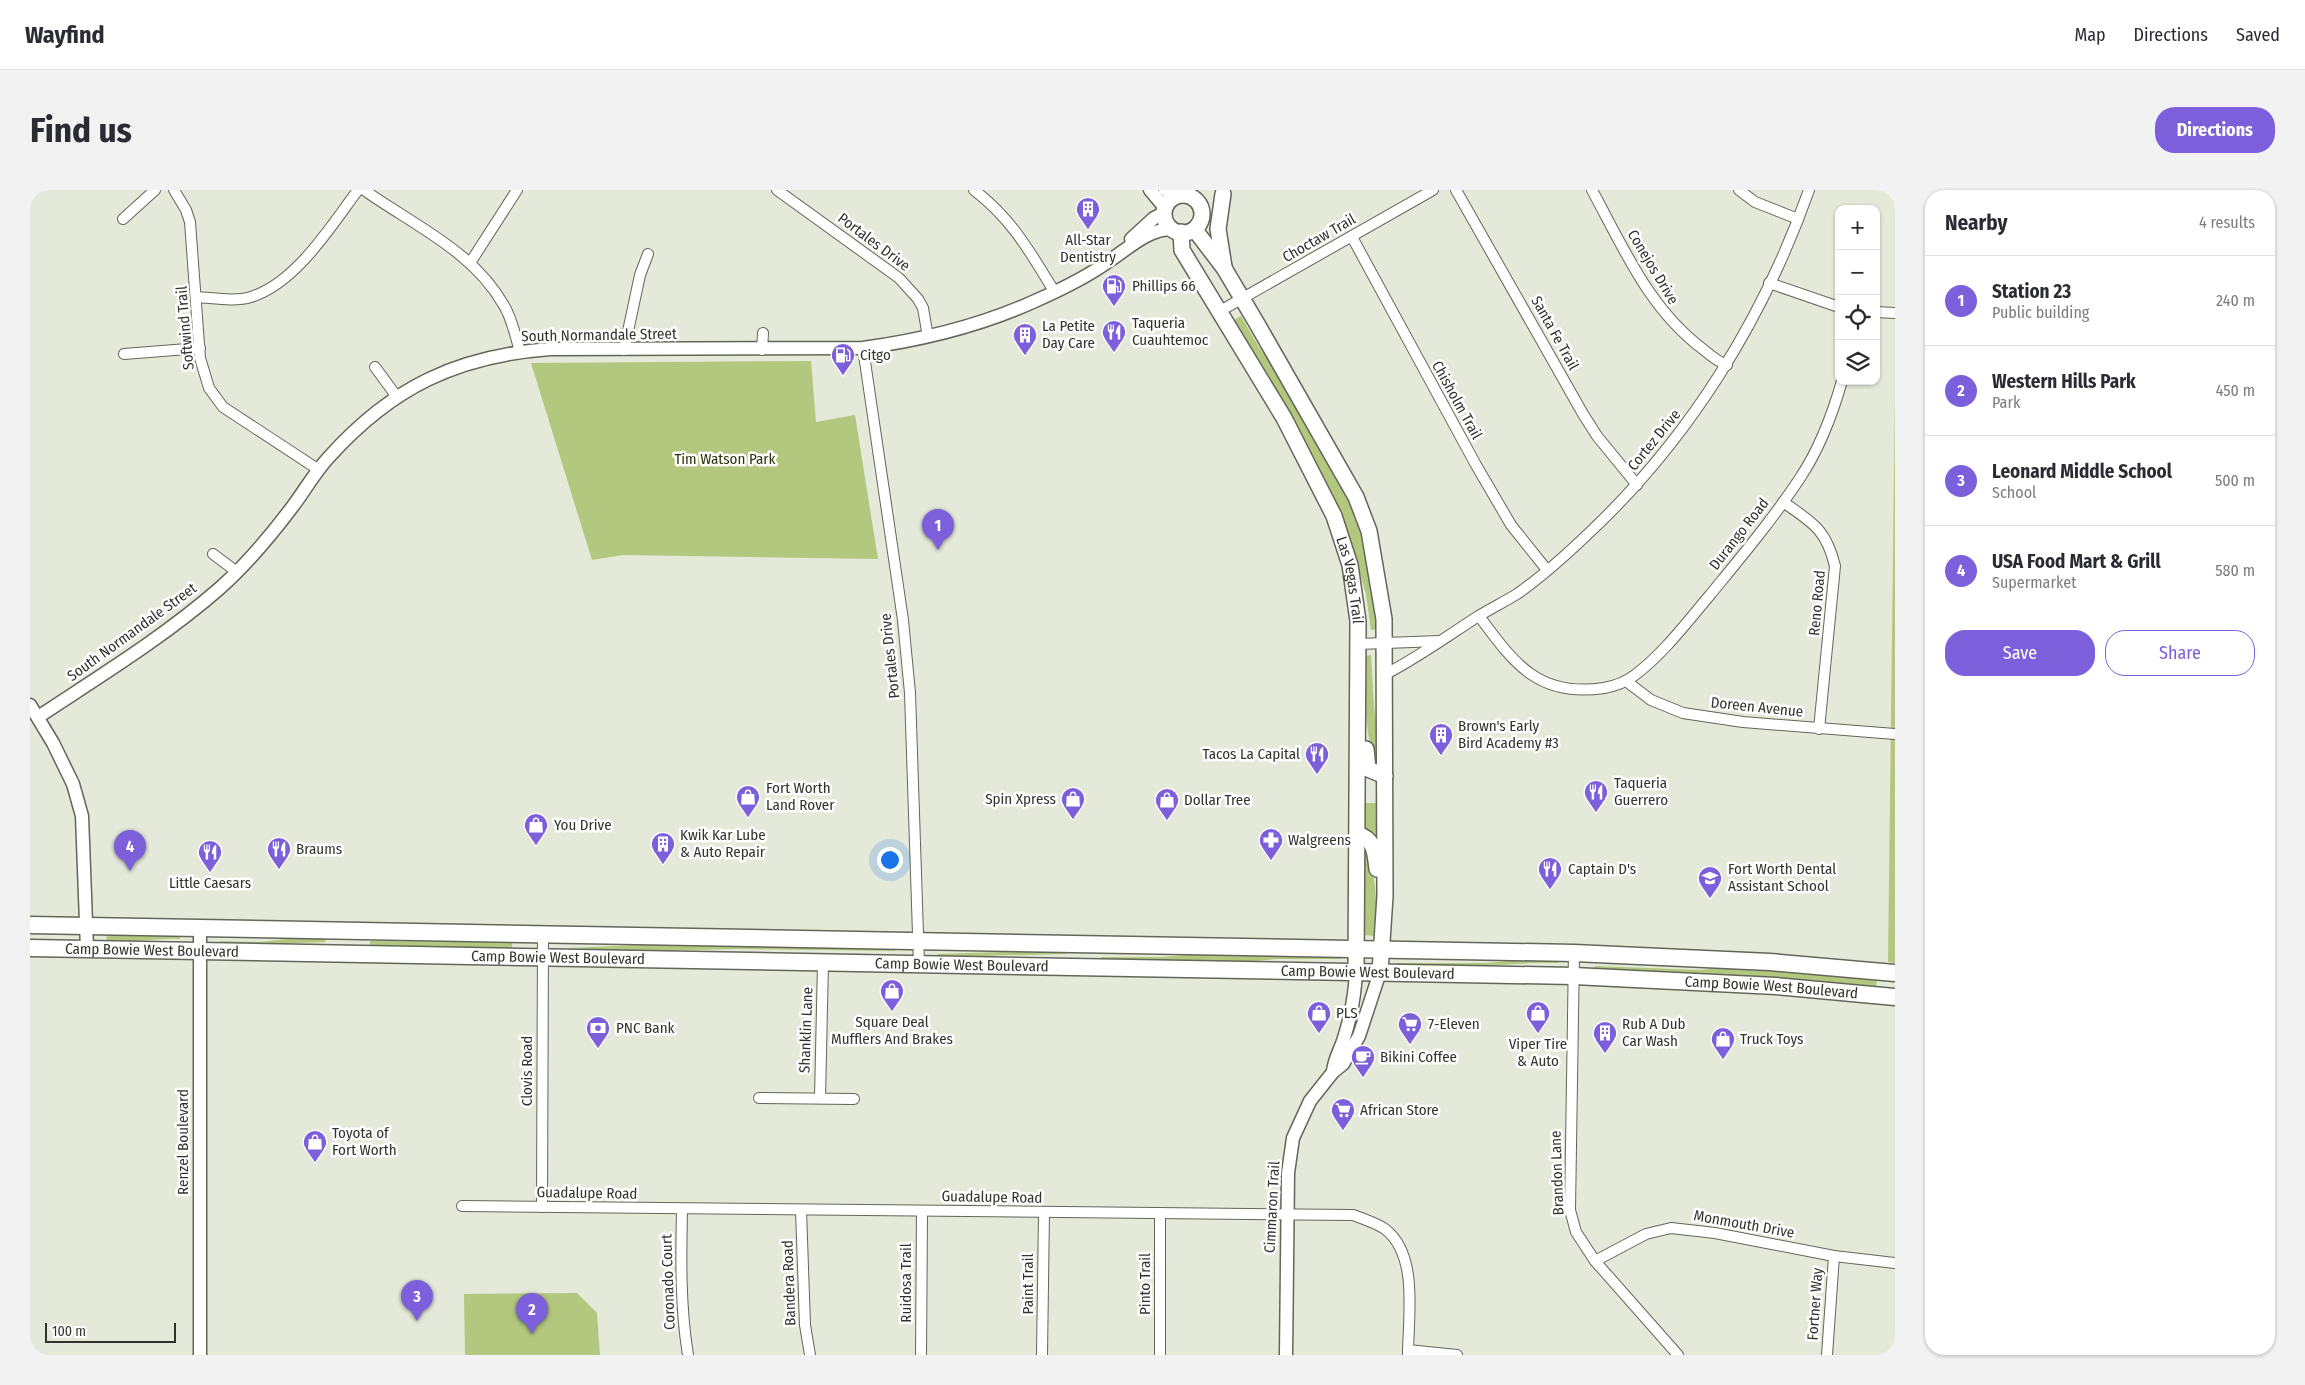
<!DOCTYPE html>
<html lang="en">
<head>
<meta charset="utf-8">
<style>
  :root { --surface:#fff; --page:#f2f2f3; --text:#2b2b33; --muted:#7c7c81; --line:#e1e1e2; --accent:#7c60db }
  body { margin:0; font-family:"Fira Sans Condensed",sans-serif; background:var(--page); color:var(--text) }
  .controls { position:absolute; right:15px; top:15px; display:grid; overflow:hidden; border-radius:10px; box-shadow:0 1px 4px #0004 }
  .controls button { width:45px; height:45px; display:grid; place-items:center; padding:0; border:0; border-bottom:1px solid var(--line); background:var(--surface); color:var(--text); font:25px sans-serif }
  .scale { position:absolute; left:15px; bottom:12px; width:131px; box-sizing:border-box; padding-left:5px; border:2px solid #31332d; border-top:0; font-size:14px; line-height:18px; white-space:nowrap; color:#31332d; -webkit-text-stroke:4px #fff; paint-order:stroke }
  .you { position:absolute; left:859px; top:669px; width:18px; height:18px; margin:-12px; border:4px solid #fff; border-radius:50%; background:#1a73e8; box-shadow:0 0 0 8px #1a73e833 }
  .badge { display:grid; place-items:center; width:32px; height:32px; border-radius:50%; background:var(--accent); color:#fff; font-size:16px; font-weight:700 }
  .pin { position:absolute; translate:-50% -41px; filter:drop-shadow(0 1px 2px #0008) }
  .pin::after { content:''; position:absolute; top:26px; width:18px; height:15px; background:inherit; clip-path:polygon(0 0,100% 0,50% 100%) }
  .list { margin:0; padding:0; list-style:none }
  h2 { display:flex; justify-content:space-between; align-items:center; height:65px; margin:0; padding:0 20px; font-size:21px }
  h2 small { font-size:16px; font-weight:400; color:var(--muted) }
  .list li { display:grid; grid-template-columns:32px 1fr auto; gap:15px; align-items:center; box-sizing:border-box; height:90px; padding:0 20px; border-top:1px solid var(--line) }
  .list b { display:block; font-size:19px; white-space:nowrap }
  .list p { margin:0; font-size:16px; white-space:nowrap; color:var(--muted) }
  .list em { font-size:16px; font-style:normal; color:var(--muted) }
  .actions { display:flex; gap:10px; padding:15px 20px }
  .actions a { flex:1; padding:11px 0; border:1px solid var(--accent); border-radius:20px; text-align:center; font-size:18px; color:var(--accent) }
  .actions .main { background:var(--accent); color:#fff }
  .icon { flex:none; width:28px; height:28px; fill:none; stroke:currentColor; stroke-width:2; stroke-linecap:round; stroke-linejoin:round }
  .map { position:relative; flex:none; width:1865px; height:1165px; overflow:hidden; border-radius:20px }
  header { display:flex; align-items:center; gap:30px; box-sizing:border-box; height:70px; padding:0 25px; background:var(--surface); border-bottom:1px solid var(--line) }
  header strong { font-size:24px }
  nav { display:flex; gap:28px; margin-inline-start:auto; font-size:18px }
  .intro { display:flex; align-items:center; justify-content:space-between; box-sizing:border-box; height:120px; padding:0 30px }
  h1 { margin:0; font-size:35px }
  .button { padding:12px 22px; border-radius:20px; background:var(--accent); color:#fff; font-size:18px; font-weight:700 }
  main { display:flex; gap:30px; padding:0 30px }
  aside { flex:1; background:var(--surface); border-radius:20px; box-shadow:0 1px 4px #0004 }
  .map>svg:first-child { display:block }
  .green { fill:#b3c77e }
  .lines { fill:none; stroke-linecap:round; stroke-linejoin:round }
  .minor-casing { stroke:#636759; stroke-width:12 }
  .tertiary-casing { stroke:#636759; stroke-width:15 }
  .secondary-casing { stroke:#636759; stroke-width:18 }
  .primary-casing { stroke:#636759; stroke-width:19 }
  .minor { stroke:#fff; stroke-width:10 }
  .tertiary { stroke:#fff; stroke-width:12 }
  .secondary { stroke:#fff; stroke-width:15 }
  .primary { stroke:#fff; stroke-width:16 }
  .labels { text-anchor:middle; stroke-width:5; stroke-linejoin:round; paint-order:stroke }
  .street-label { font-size:15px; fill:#31332d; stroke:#fff }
  .poi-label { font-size:15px; fill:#31332d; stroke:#fff; text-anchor:start }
  .park-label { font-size:15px; fill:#2b350b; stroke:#fff }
</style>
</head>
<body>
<header>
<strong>Wayfind</strong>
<nav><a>Map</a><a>Directions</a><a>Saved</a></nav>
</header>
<div class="intro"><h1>Find us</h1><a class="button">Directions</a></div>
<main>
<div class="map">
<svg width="1865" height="1165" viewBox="0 0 1865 1165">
  <rect width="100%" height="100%" fill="#e4e9d9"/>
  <g class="green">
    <path d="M 1211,126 L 1229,157 L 1249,184 L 1322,314 L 1334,344 L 1341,374 L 1348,439 L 1341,440 L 1336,404 L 1311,323 L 1204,130 Z"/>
    <path d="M 781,171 L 786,232 L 825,225 L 848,369 L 593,365 L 562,370 L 501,173 Z"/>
    <path d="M 1865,204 L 1865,773 L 1858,772 Z"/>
    <path d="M 1341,465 L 1344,517 L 1348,546 L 1348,577 L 1346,579 C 1335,543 1334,503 1334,466 Z"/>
    <path d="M 1335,613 L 1347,613 L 1347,648 L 1334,637 Z"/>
    <path d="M 1335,658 C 1347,687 1347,715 1346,746 L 1334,745 Z"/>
    <path d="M 77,745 L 150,746 L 150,749 C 125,748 100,753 76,751 Z"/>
    <path d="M 264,748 L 296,748 L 295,752 L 241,754 L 190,754 L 190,751 L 230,752 Z"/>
    <path d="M 340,751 L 482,752 L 482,760 L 340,756 Z"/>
    <path d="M 638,754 L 865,759 L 865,761 L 707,759 L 611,761 L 536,758 Z"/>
    <path d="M 1000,761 L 1036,761 L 1036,764 L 907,767 L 907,764 Z"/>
    <path d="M 1170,764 L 1311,766 L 1311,769 L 1247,769 L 1213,772 L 1070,770 L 1071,767 L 1132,767 Z"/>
    <path d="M 1489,770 L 1527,770 L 1528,773 L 1503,773 L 1454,776 L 1367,775 L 1367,773 L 1456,773 Z"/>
    <path d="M 1565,776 L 1671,780 L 1695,777 L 1847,789 L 1846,797 L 1687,785 L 1564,779 Z"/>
    <path d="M 547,1103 L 567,1123 L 570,1165 L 435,1165 L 434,1104 Z"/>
  </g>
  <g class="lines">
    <g class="minor-casing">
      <g id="minor">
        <path d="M 144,0 L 156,20 L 160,32 L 170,168 L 179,198 L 193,217 L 289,280"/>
        <path d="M 334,0 C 382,34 443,61 473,114 C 482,127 485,146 490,161"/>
        <path d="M 747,0 L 869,88 L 888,109 L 893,118 L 898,147"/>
        <path d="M 944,0 C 982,29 1000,62 1024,101"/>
        <path d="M 1426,0 L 1553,224 L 1567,246 L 1607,295"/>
        <path d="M 1562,0 C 1594,59 1619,119 1674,160 C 1681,166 1688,172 1697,175"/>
        <path d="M 1709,0 L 1725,12 L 1768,29"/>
        <path d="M 93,29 L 125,0"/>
        <path d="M 1322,47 L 1446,275 L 1481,335 L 1517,380"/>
        <path d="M 440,73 L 487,0"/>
        <path d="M 1739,93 L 1809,117"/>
        <path d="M 167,107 C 184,108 205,112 221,107 C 266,93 301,36 328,0"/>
        <path d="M 1190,121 L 1403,0"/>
        <path d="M 1846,122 L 1865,123"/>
        <path d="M 833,158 L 873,430 L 880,503 L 889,774"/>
        <path d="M 594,160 L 610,85 L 618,64"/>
        <path d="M 732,160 L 733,143"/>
        <path d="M 94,164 L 170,158"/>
        <path d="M 345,177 L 367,207"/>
        <path d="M 1753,312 C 1783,333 1796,339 1805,376 L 1789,539"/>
        <path d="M 183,364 L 207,382"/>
        <path d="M 1449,426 C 1484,473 1508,508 1574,498 C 1585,496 1596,492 1605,485 C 1634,463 1657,432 1680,405 C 1711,367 1743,329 1770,288 C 1790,258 1802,226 1812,191"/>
        <path d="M 1328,454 L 1410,451"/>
        <path d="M 1354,485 C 1387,468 1416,447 1447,427 C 1460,419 1474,412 1487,404 C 1513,386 1536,365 1559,343 C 1659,249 1733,130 1779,0"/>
        <path d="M 1596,491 L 1621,510 L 1653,523 L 1713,532 L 1865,544"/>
        <path d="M 1544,763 L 1540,1020 L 1546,1042 L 1565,1071 L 1648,1165"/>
        <path d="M 729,908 L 824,909"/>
        <path d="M 790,908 L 793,772"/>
        <path d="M 432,1016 L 1323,1025 C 1334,1029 1346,1033 1355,1039 C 1389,1065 1378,1127 1378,1165"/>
        <path d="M 512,1017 L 513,745"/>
        <path d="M 652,1019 C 651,1068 650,1116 658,1165"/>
        <path d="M 771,1020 L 775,1135 L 780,1165"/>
        <path d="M 1565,1071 L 1616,1044 L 1641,1038 L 1685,1043 L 1804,1066 L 1865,1073"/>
        <path d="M 1378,1160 L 1427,1165"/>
        <path d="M 891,1165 L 892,1021"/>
        <path d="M 1012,1165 L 1014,1022"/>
        <path d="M 1130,1165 L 1130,1023"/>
        <path d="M 1797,1165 L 1804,1066"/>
      </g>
    </g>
    <g class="tertiary-casing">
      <g id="tertiary">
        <path d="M 1120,0 L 1135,18"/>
        <path d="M 1135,0 L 1150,6"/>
        <path d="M 1101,49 L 1124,28 L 1134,23"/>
        <path d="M 0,515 L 23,553 L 43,594 L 52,626 L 57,759"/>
        <path d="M 8,527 C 70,486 134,447 190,398 C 217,374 242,344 263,316 C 275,300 285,282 299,267 C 362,197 427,166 520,159 L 833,158 C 892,150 950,136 1005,111 C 1030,100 1057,87 1079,71 C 1099,58 1118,39 1142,39"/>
        <path d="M 1303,882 C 1304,869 1310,861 1314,848 C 1321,826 1325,805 1326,781"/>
        <path d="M 170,1165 L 170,739"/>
        <path d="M 1256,1165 L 1258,983 L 1263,948 L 1280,911 L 1303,882 L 1313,874 L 1329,846 L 1350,782"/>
      </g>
    </g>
    <g class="secondary-casing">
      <g id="secondary">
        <path d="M 1193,4 L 1188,39 L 1194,77"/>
        <circle cx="1153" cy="24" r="19"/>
        <path d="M 1169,34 L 1165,40 L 1194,78 L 1226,132 L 1326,307 L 1339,341 L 1354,429 L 1355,706 L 1350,782"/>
        <path id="s1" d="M 1151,42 L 1152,60 L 1254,228 L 1304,326 L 1320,375 L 1328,431 L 1326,781"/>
        <path d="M 1336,559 L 1338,579 L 1355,586"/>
        <path d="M 1327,644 C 1345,649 1345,663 1347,679"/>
      </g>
    </g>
    <g class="primary-casing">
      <g id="primary">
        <path d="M 0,735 L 1544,763 L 1740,772 L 1865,783"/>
        <path id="s2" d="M 0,758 L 1544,786 L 1746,796 L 1865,807"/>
      </g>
    </g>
    <use href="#minor" class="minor"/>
    <use href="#tertiary" class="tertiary"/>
    <use href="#secondary" class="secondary"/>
    <use href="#primary" class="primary"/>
  </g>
  <defs>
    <g id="building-pin" transform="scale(1.25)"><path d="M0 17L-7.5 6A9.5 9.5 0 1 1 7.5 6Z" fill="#7c60db" stroke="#fff"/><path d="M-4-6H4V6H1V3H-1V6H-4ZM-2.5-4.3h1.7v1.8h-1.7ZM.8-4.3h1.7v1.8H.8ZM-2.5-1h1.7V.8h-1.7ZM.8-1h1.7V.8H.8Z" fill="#fff"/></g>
    <g id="fuel-pin" transform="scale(1.25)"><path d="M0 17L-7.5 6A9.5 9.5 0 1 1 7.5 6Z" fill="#7c60db" stroke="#fff"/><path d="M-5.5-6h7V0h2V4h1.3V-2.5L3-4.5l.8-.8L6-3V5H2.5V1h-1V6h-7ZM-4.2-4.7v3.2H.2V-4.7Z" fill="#fff"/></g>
    <g id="restaurant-pin" transform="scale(1.25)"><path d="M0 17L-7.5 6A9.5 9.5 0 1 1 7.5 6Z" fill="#7c60db" stroke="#fff"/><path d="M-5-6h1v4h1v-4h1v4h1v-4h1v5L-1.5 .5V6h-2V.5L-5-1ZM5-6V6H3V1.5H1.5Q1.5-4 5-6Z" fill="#fff"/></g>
    <g id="shop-pin" transform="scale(1.25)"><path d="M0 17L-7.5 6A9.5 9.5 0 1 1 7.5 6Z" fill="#7c60db" stroke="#fff"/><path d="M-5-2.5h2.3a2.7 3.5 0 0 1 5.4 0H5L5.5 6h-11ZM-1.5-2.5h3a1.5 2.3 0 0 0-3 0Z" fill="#fff"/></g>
    <g id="pharmacy-pin" transform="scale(1.25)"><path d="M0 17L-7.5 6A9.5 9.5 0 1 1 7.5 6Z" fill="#7c60db" stroke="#fff"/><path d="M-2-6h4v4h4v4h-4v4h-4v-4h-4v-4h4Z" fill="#fff"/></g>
    <g id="university-pin" transform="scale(1.25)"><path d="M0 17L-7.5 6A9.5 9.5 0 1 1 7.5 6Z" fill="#7c60db" stroke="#fff"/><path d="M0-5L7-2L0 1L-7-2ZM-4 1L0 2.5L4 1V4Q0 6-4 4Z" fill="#fff"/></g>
    <g id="supermarket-pin" transform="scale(1.25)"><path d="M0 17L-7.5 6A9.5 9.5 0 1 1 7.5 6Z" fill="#7c60db" stroke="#fff"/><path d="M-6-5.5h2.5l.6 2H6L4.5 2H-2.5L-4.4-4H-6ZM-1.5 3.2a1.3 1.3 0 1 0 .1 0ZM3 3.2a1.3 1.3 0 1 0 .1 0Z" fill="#fff"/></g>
    <g id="bank-pin" transform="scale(1.25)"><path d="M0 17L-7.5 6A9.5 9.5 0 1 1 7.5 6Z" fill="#7c60db" stroke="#fff"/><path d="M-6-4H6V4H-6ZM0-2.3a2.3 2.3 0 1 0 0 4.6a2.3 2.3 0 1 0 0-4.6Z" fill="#fff"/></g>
    <g id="cafe-pin" transform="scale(1.25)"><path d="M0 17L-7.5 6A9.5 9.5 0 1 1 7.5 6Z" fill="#7c60db" stroke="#fff"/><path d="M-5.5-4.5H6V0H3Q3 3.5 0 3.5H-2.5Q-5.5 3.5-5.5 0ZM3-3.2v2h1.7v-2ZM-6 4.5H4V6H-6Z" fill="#fff"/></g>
  </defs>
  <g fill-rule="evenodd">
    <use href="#building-pin" x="1058" y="19"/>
    <use href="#fuel-pin" x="1084" y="96"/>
    <use href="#restaurant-pin" x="1084" y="142"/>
    <use href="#building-pin" x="995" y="145"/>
    <use href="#fuel-pin" x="813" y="165"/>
    <use href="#building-pin" x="1411" y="545"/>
    <use href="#restaurant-pin" x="1287" y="564"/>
    <use href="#restaurant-pin" x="1566" y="602"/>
    <use href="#shop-pin" x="718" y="607"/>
    <use href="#shop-pin" x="1043" y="609"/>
    <use href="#shop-pin" x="1137" y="610"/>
    <use href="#shop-pin" x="506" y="635"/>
    <use href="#pharmacy-pin" x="1241" y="650"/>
    <use href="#building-pin" x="633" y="654"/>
    <use href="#restaurant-pin" x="249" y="659"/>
    <use href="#restaurant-pin" x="180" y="662"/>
    <use href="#restaurant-pin" x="1520" y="679"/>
    <use href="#university-pin" x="1680" y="688"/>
    <use href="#shop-pin" x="862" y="801"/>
    <use href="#shop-pin" x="1289" y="823"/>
    <use href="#shop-pin" x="1508" y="823"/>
    <use href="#supermarket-pin" x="1380" y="834"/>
    <use href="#bank-pin" x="568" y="838"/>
    <use href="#building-pin" x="1575" y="843"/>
    <use href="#shop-pin" x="1693" y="849"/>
    <use href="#cafe-pin" x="1333" y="867"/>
    <use href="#supermarket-pin" x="1313" y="920"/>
    <use href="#shop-pin" x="285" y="952"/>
  </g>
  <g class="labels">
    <g class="street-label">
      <text transform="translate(1289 48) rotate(-30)" y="5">Choctaw Trail</text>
      <text transform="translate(844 52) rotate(37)" y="5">Portales Drive</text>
      <text transform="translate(1623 77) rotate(59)" y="5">Conejos Drive</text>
      <text transform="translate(155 138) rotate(-95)" y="5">Softwind Trail</text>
      <text transform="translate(1525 143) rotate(61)" y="5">Santa Fe Trail</text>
      <text transform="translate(569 145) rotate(-1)" y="5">South Normandale Street</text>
      <text transform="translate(1427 210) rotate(61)" y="5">Chisholm Trail</text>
      <text transform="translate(1624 250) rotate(-51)" y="5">Cortez Drive</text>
      <text transform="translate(1709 344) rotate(-52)" y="5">Durango Road</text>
      <text dy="5" stroke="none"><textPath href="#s1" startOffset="391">Las Vegas Trail</textPath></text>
      <text transform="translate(1787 413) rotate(-85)" y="5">Reno Road</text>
      <text transform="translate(102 442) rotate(-36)" y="5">South Normandale Street</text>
      <text transform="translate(860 466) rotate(-96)" y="5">Portales Drive</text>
      <text transform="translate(1727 517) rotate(6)" y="5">Doreen Avenue</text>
      <text dy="5" stroke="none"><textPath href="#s2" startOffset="122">Camp Bowie West Boulevard</textPath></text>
      <text dy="5" stroke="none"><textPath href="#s2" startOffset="528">Camp Bowie West Boulevard</textPath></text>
      <text dy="5" stroke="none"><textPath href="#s2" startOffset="932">Camp Bowie West Boulevard</textPath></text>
      <text dy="5" stroke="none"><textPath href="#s2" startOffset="1338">Camp Bowie West Boulevard</textPath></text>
      <text dy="5" stroke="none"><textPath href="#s2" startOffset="1742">Camp Bowie West Boulevard</textPath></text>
      <text transform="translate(776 840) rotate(-88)" y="5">Shanklin Lane</text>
      <text transform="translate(497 881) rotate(-90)" y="5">Clovis Road</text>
      <text transform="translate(153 952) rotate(-90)" y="5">Renzel Boulevard</text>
      <text transform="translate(1527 983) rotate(-92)" y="5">Brandon Lane</text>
      <text transform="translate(557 1003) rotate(1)" y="5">Guadalupe Road</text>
      <text transform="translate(962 1007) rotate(1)" y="5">Guadalupe Road</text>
      <text transform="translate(1242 1017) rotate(-87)" y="5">Cimmaron Trail</text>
      <text transform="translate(1714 1034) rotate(10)" y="5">Monmouth Drive</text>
      <text transform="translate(638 1092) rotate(-92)" y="5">Coronado Court</text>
      <text transform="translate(759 1093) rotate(-92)" y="5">Bandera Road</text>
      <text transform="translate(876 1093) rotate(-90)" y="5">Ruidosa Trail</text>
      <text transform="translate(998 1094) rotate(-90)" y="5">Paint Trail</text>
      <text transform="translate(1115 1094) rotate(-90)" y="5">Pinto Trail</text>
      <text transform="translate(1785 1114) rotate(-86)" y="5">Fortner Way</text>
    </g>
    <g class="poi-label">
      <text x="1058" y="55" text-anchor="middle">All-Star<tspan x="1058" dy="17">Dentistry</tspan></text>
      <text x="1102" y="101">Phillips 66</text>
      <text x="1102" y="138">Taqueria<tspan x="1102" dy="17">Cuauhtemoc</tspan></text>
      <text x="1012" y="141">La Petite<tspan x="1012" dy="17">Day Care</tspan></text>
      <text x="830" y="170">Citgo</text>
      <text x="1428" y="541">Brown's Early<tspan x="1428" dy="17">Bird Academy #3</tspan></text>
      <text x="1270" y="569" text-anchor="end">Tacos La Capital</text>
      <text x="1584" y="598">Taqueria<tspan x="1584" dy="17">Guerrero</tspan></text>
      <text x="736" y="603">Fort Worth<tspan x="736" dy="17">Land Rover</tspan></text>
      <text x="1026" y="614" text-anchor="end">Spin Xpress</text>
      <text x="1154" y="615">Dollar Tree</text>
      <text x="524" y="640">You Drive</text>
      <text x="650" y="650">Kwik Kar Lube<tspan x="650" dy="17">&amp; Auto Repair</tspan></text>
      <text x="1258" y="655">Walgreens</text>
      <text x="266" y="664">Braums</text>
      <text x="1538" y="684">Captain D's</text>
      <text x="1698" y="684">Fort Worth Dental<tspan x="1698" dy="17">Assistant School</tspan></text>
      <text x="180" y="698" text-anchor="middle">Little Caesars</text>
      <text x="1306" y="828">PLS</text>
      <text x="862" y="837" text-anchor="middle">Square Deal<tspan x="862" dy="17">Mufflers And Brakes</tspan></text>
      <text x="1398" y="839">7-Eleven</text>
      <text x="1592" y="839">Rub A Dub<tspan x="1592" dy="17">Car Wash</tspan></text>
      <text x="586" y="843">PNC Bank</text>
      <text x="1710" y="854">Truck Toys</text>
      <text x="1508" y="859" text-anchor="middle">Viper Tire<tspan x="1508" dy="17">&amp; Auto</tspan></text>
      <text x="1350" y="872">Bikini Coffee</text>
      <text x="1330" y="925">African Store</text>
      <text x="302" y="948">Toyota of<tspan x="302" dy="17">Fort Worth</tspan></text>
    </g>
    <g class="park-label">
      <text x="695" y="274">Tim Watson Park</text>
    </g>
  </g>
</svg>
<div class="controls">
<button>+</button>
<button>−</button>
<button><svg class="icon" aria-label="locate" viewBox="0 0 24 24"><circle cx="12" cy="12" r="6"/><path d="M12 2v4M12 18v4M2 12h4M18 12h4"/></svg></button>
<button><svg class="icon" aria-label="layers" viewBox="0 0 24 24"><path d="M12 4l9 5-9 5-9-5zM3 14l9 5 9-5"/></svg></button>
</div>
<div class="scale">100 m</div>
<div class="you"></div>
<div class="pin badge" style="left:908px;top:360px">1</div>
<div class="pin badge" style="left:502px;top:1144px">2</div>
<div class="pin badge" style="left:387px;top:1131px">3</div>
<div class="pin badge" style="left:100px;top:681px">4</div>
</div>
<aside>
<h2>Nearby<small>4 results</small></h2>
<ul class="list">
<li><span class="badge">1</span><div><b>Station 23</b><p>Public building</p></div><em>240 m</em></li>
<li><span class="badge">2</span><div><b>Western Hills Park</b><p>Park</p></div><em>450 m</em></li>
<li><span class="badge">3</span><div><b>Leonard Middle School</b><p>School</p></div><em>500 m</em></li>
<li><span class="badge">4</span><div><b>USA Food Mart &amp; Grill</b><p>Supermarket</p></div><em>580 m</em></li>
</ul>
<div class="actions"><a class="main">Save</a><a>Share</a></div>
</aside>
</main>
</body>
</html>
